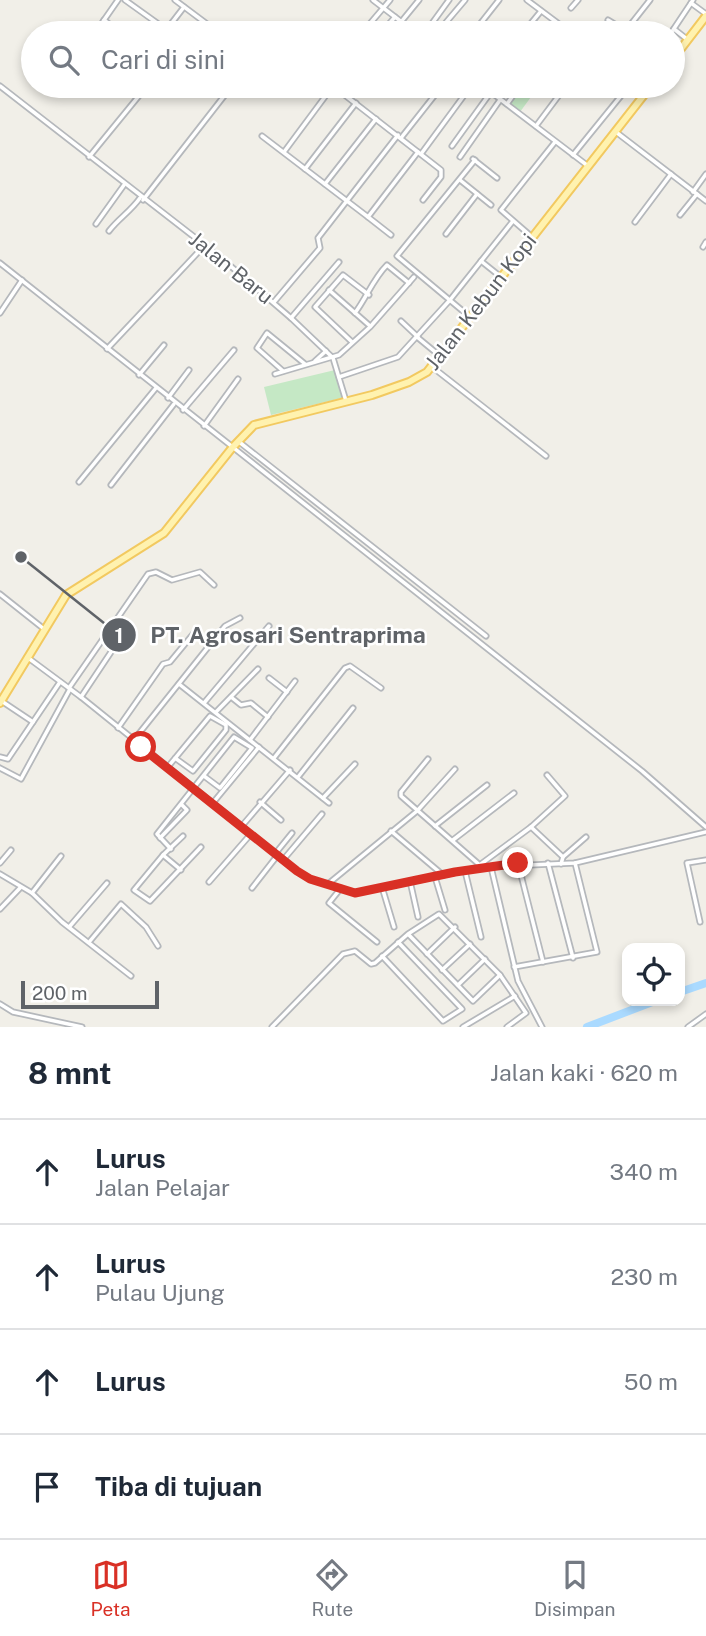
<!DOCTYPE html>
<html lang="id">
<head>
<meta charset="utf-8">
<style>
  :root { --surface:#fff; --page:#f6f6f7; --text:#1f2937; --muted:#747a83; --line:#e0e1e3; --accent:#d93025 }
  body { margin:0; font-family:"Public Sans",sans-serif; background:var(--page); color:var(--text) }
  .controls { position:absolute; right:21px; bottom:21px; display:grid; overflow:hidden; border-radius:14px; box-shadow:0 4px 10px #0003 }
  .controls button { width:63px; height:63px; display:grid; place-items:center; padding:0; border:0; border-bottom:2px solid var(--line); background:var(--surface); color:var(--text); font:35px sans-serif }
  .scale { position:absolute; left:21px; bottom:18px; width:138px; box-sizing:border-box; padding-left:7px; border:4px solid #5f6368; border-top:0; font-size:19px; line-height:24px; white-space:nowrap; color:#5f6368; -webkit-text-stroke:5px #fff; paint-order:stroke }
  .stop { position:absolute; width:21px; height:21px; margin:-16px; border:5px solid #d93025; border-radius:50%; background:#fff }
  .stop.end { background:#d93025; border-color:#fff; box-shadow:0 2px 7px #0008 }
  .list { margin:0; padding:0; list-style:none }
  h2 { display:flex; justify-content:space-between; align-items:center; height:91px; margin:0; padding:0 28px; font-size:30px }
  h2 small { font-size:23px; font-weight:400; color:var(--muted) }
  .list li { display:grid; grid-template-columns:46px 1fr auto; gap:21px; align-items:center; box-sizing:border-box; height:105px; padding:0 28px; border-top:2px solid var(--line) }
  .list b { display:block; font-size:26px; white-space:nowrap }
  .list p { margin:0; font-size:23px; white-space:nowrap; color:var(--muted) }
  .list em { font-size:23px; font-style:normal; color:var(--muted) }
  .icon { flex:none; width:38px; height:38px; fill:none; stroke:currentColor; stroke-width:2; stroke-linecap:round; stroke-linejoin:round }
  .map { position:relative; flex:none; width:706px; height:1027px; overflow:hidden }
  .search { position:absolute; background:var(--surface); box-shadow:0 4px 10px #0003; left:21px; right:21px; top:21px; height:77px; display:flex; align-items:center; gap:18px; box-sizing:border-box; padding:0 24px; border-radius:38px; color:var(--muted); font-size:26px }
  .sheet { height:511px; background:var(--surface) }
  nav { display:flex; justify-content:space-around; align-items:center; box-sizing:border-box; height:98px; border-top:2px solid var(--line); background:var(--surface); font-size:19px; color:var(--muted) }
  nav a { display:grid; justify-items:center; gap:4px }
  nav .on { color:var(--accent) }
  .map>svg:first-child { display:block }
  .green { fill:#c5e8c5 }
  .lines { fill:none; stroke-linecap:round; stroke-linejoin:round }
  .river { stroke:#aadaff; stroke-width:8 }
  .minor-casing { stroke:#b5b8bc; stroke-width:7 }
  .primary-casing { stroke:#f2c960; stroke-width:10 }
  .minor { stroke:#fff; stroke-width:3.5 }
  .primary { stroke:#fff2af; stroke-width:6 }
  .route { stroke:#d93025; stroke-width:9 }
  .labels { text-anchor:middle; stroke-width:5; stroke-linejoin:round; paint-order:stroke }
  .street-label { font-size:21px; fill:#5f6368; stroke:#fff }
  .leader { fill:none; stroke:#5f6368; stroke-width:2.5 }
  .callout-dot { fill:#5f6368; stroke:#fff; stroke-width:2.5 }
  .mark-label { font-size:21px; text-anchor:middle; font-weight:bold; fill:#fff }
  .callout-label { font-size:23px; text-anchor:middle; font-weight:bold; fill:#5f6368; stroke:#fff; stroke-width:5; stroke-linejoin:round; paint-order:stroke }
</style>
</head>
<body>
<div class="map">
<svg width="706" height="1027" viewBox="0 0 706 1027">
  <rect width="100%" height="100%" fill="#f1efe8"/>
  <g class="green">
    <path d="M 523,86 L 539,86 L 520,112 L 510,104 Z"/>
    <path d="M 335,370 L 342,398 L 271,415 L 264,387 Z"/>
  </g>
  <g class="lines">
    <g class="river">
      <path d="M 680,992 L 706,983"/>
      <path d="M 587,1027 L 655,1001"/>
    </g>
    <g class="minor-casing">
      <g id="minor">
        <path d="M 125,0 L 171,33"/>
        <path d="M 175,0 L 207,24"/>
        <path d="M 373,0 L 416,33"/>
        <path d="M 527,0 L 571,33"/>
        <path d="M 691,3 L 706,14"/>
        <path d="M 571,8 L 578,0"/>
        <path d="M 104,20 L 121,33"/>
        <path d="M 608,20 L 626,31"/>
        <path d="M 401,22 L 419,0"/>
        <path d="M 674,29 L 688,40"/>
        <path d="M 95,33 L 118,0"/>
        <path d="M 164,33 L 184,7"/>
        <path d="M 362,33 L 390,0"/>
        <path d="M 381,33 L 395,17"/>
        <path d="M 425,33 L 449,0"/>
        <path d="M 437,33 L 465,0"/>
        <path d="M 473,33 L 499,0"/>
        <path d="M 523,33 L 541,11"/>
        <path d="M 558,33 L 563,27"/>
        <path d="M 624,33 L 650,0"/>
        <path d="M 671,33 L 693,0"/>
        <path d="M 0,86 L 220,257 L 291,318 L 333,358 L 346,401"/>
        <path d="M 483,86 L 588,166"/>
        <path d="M 415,94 L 422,86"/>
        <path d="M 507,104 L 520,86"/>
        <path d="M 536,126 L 566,86"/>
        <path d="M 616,132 L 706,201"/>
        <path d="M 262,136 L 368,217 L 418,152"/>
        <path d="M 401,138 L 442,86"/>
        <path d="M 452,146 L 491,92"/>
        <path d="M 284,152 L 330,90 L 337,89 L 441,170 L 441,177 L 423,200"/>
        <path d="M 421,154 L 471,86"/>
        <path d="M 573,155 L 629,86"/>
        <path d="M 89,157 L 147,86"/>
        <path d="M 460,157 L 500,100"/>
        <path d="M 473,159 L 497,178"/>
        <path d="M 305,169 L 356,103"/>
        <path d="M 460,180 L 491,205"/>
        <path d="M 325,184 L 376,119"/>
        <path d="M 693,192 L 706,174"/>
        <path d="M 143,200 L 228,91"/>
        <path d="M 680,215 L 697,194"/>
        <path d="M 368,217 L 391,235"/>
        <path d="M 635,222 L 671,174"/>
        <path d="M 96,224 L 124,185"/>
        <path d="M 109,231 C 119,218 130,212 140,198"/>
        <path d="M 446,234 L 477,194"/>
        <path d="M 532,237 L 501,210 L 555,142"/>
        <path d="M 703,247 L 706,242"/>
        <path d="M 481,261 L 501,277"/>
        <path d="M 0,263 L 642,771 L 706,827"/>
        <path d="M 329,290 L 370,326"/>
        <path d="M 274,302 L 320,248 L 318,238 L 398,135"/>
        <path d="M 0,313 L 22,280"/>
        <path d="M 355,313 C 367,297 373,279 387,265 L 409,283"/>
        <path d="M 470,317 L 397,256 L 475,160"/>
        <path d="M 291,318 L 339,262"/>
        <path d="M 401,321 L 418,337"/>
        <path d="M 417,337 L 440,356"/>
        <path d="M 352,342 L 315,307 L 343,275 L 369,295"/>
        <path d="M 107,349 L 204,246"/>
        <path d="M 315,361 L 326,351"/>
        <path d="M 431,366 L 546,456"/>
        <path d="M 283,371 L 257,348 L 267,333 L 305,364"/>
        <path d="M 275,374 L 339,355 L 370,327 L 414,277"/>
        <path d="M 139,375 L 164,345"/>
        <path d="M 339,377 L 398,357 L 450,300 L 513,221"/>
        <path d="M 168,398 L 189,370"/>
        <path d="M 183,410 L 234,350"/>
        <path d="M 204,426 L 238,379"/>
        <path d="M 238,441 L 486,636"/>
        <path d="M 79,482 L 156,388"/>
        <path d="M 111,485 L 174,404"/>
        <path d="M 0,594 L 44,629"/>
        <path d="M 27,657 L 81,697 L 297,871 L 310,879 L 355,893 L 482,867 L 575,863 L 706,832"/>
        <path d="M 269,678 L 287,692"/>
        <path d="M 179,684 L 329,803"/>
        <path d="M 69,688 L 148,574 L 156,572 L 172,580 L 200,572 L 214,585"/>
        <path d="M 81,697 L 123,634"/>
        <path d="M 231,697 L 241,705 L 251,703 L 268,717"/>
        <path d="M 3,702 L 33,722"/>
        <path d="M 204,703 L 269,626"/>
        <path d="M 216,712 L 258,669"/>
        <path d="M 118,728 L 163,664 L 170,662 L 194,633"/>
        <path d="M 250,740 L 295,681"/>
        <path d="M 133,741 L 225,626 L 240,618"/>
        <path d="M 0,757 L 8,759 L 60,682"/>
        <path d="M 274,758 L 345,668 L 350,666 L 381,688"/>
        <path d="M 428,759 L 401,792 L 401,796 L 482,867"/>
        <path d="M 0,768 L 21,779 L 70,689"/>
        <path d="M 167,768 L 210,716 L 226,725 L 226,730 L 193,771 L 175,758"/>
        <path d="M 298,777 L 353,708"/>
        <path d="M 323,798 L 355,764"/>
        <path d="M 260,802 L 281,820"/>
        <path d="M 212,804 L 259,747"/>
        <path d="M 435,826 L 487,785"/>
        <path d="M 241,827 L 290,770"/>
        <path d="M 531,827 L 563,857 L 561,864"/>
        <path d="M 391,831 L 443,875"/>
        <path d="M 160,838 L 187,810 L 182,805"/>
        <path d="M 453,840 L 514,793"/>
        <path d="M 171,849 L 157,834 L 234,737 L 252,748 L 220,788 L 204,776"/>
        <path d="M 275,854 L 292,833"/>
        <path d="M 163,855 L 134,890 L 150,901 L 201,847"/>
        <path d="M 563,857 L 586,837"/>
        <path d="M 283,860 L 322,814"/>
        <path d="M 0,863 L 11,850"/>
        <path d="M 518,863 L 543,962"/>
        <path d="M 548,863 L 573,958"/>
        <path d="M 481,864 L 531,827 L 565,796 L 547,775"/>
        <path d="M 491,867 L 518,981 L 542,1027"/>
        <path d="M 181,870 L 163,855 L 183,836"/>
        <path d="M 465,871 L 481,937"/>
        <path d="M 0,874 L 32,893 L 61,856"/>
        <path d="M 435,877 L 445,910"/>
        <path d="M 410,881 L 418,917"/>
        <path d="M 209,882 L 250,835"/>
        <path d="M 328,884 L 417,811 L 455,769"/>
        <path d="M 382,887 L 394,927"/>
        <path d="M 252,888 L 277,856"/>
        <path d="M 341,888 L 329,903 L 377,942"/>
        <path d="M 32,893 L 62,922 L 131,976"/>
        <path d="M 0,909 L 20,888"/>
        <path d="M 700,922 L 687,863 L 706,860"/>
        <path d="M 70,926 L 107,883"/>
        <path d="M 90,941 L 121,904 L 146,927 L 158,946"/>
        <path d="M 427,954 L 455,927"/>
        <path d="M 382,956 L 443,1021 L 462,1009 L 398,942"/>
        <path d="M 514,967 L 597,952 L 575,863"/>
        <path d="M 442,970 L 470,944"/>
        <path d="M 500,975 L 526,1013 L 507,1027"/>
        <path d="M 458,985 L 485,959"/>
        <path d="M 0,1004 L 13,1012 L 82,1027"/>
        <path d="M 272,1027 L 343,954 L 355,951 L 371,964 L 375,963 L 408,934 L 439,914 L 500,975 L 473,1001 L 408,934"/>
        <path d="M 463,1027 L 515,996"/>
        <path d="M 688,1027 L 706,1014"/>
      </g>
    </g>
    <g class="primary-casing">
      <g id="primary">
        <path d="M 673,59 L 706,16"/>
        <path d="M 0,703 L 66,595 L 164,533 L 232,448 L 254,425 L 372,395 L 409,382 L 427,372 L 651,86"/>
      </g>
    </g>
    <use href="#minor" class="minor"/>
    <use href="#primary" class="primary"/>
  </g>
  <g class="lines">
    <path class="route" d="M 141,747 L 297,871 L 310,879 L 355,893 L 455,872 L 518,863"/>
  </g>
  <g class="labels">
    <g class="street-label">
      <text transform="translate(231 268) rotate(39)" y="7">Jalan Baru</text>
      <text transform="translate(481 302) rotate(-52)" y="7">Jalan Kebun Kopi</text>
    </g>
  </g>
  <path class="leader" d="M21 557L119 635"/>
  <g class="callout-dot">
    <circle cx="21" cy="557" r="7"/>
    <circle cx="119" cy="635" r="18"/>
  </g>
  <g class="mark-label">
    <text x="119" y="643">1</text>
  </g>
  <g class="callout-label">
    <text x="288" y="643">PT. Agrosari Sentraprima</text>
  </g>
</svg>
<div class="controls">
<button><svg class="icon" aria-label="locate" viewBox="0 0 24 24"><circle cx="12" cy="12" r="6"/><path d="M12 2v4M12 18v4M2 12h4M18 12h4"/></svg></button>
</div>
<div class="scale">200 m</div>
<div class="stop" style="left:141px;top:747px"></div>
<div class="stop end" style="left:518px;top:863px"></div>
<div class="search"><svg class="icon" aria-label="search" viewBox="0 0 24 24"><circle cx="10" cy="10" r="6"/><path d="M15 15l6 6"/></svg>Cari di sini</div>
</div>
<section class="sheet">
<h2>8 mnt<small>Jalan kaki · 620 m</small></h2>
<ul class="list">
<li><svg class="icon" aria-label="ahead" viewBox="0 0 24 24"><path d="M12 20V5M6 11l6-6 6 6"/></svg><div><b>Lurus</b><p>Jalan Pelajar</p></div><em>340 m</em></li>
<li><svg class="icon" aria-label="ahead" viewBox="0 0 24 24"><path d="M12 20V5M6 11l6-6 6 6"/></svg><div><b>Lurus</b><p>Pulau Ujung</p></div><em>230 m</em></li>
<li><svg class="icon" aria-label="ahead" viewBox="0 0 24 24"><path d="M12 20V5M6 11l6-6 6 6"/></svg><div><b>Lurus</b></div><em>50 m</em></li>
<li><svg class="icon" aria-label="arrive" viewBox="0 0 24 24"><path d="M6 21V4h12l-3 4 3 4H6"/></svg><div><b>Tiba di tujuan</b></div></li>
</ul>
</section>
<nav>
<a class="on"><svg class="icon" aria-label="map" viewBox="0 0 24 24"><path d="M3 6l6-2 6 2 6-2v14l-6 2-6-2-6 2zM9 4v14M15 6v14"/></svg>Peta</a>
<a><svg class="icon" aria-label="directions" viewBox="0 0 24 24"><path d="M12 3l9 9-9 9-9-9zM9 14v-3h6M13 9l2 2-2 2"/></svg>Rute</a>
<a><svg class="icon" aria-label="saved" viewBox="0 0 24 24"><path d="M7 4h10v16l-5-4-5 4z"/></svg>Disimpan</a>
</nav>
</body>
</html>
